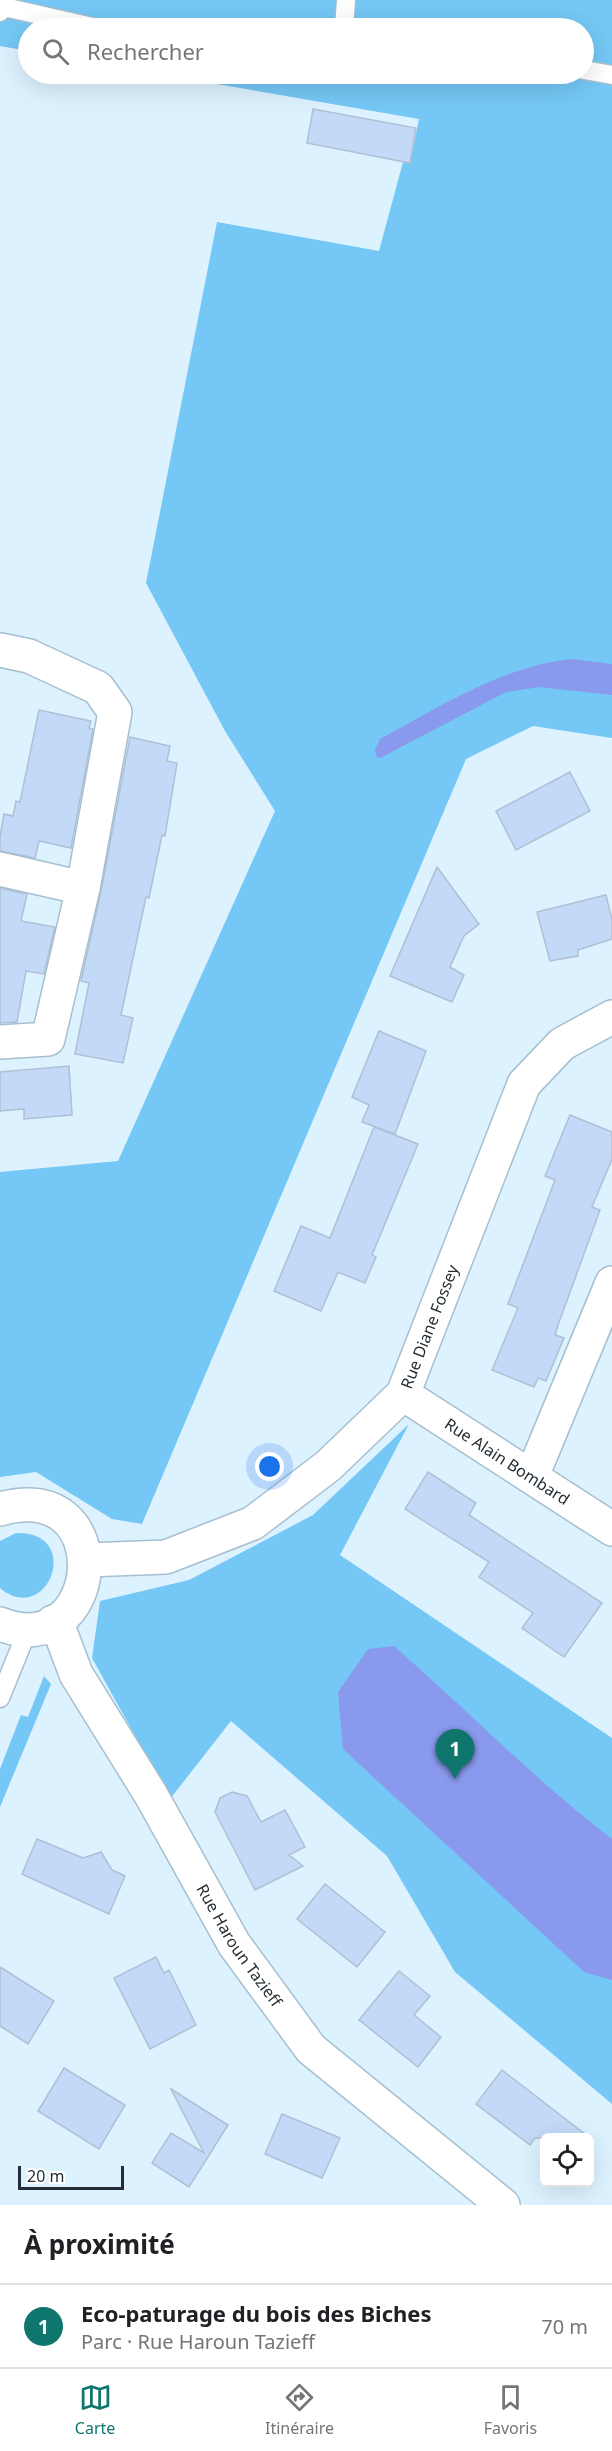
<!DOCTYPE html>
<html lang="fr">
<head>
<meta charset="utf-8">
<style>
  :root { --surface:#fff; --page:#f6f6f6; --text:#202124; --muted:#757577; --line:#e0e0e0; --accent:#0f766e }
  body { margin:0; font-family:"Noto Sans",sans-serif; background:var(--page); color:var(--text) }
  .controls { position:absolute; right:18px; bottom:18px; display:grid; overflow:hidden; border-radius:9px; box-shadow:0 6px 24px #0002 }
  .controls button { width:54px; height:54px; display:grid; place-items:center; padding:0; border:0; border-bottom:2px solid var(--line); background:var(--surface); color:var(--text); font:30px sans-serif }
  .scale { position:absolute; left:18px; bottom:15px; width:106px; box-sizing:border-box; padding-left:6px; border:3px solid #242e34; border-top:0; font-size:16px; line-height:21px; white-space:nowrap; color:#242e34; -webkit-text-stroke:4px #fff; paint-order:stroke }
  .you { position:absolute; left:270px; top:1467px; width:21px; height:21px; margin:-15px; border:4px solid #fff; border-radius:50%; background:#1a73e8; box-shadow:0 0 0 9px #1a73e833 }
  .badge { display:grid; place-items:center; width:39px; height:39px; border-radius:50%; background:var(--accent); color:#fff; font-size:20px; font-weight:700 }
  .pin { position:absolute; translate:-50% -50px; filter:drop-shadow(0 2px 3px #0008) }
  .pin::after { content:''; position:absolute; top:32px; width:21px; height:18px; background:inherit; clip-path:polygon(0 0,100% 0,50% 100%) }
  .list { margin:0; padding:0; list-style:none }
  h2 { display:flex; justify-content:space-between; align-items:center; height:78px; margin:0; padding:0 24px; font-size:26px }
  h2 small { font-size:20px; font-weight:400; color:var(--muted) }
  .list li { display:grid; grid-template-columns:39px 1fr auto; gap:18px; align-items:center; box-sizing:border-box; height:84px; padding:0 24px; border-top:2px solid var(--line) }
  .list b { display:block; font-size:22px; white-space:nowrap }
  .list p { margin:0; font-size:20px; white-space:nowrap; color:var(--muted) }
  .list em { font-size:20px; font-style:normal; color:var(--muted) }
  .icon { flex:none; width:33px; height:33px; fill:none; stroke:currentColor; stroke-width:2; stroke-linecap:round; stroke-linejoin:round }
  .map { position:relative; flex:none; width:612px; height:2205px; overflow:hidden }
  .search { position:absolute; background:var(--surface); box-shadow:0 6px 24px #0002; left:18px; right:18px; top:18px; height:66px; display:flex; align-items:center; gap:15px; box-sizing:border-box; padding:0 21px; border-radius:33px; color:var(--muted); font-size:22px }
  .sheet { height:162px; background:var(--surface) }
  nav { display:flex; justify-content:space-around; align-items:center; box-sizing:border-box; height:84px; border-top:2px solid var(--line); background:var(--surface); font-size:16px; color:var(--muted) }
  nav a { display:grid; justify-items:center; gap:3px }
  nav .on { color:var(--accent) }
  .map>svg:first-child { display:block }
  .green { fill:#75c7f5 }
  .water { fill:#8999ed }
  .building { fill:#c2daf8; stroke:#afbfd5; stroke-width:1.5 }
  .lines { fill:none; stroke-linecap:round; stroke-linejoin:round }
  .service-casing { stroke:#a6bfcf; stroke-width:21 }
  .minor-casing { stroke:#a6bfcf; stroke-width:36 }
  .tertiary-casing { stroke:#a6bfcf; stroke-width:36 }
  .service { stroke:#fff; stroke-width:18 }
  .minor { stroke:#fff; stroke-width:33 }
  .tertiary { stroke:#fff; stroke-width:33 }
  .labels { text-anchor:middle; stroke-width:6; stroke-linejoin:round; paint-order:stroke }
  .street-label { font-size:16px; fill:#242e34; stroke:#fff }
</style>
</head>
<body>
<div class="map">
<svg width="612" height="2205" viewBox="0 0 612 2205">
  <rect width="100%" height="100%" fill="#ddf2ff"/>
  <g class="green">
    <path d="M 0,0 L 612,0 L 612,738 L 533,726 L 466,759 L 142,1524 L 112,1519 L 36,1472 L 0,1477 L 0,1172 L 118,1161 L 275,811 L 225,731 L 146,583 L 217,222 L 379,251 L 403,162 L 410,163 L 419,119 L 159,74 L 584,74 L 584,28 L 28,28 L 28,51 L 0,46 Z"/>
    <path d="M 409,1424 L 340,1555 L 612,1738 L 612,2104 L 455,1972 L 387,1856 L 231,1721 L 170,1799 L 92,1658 L 100,1601 L 189,1580 L 313,1515 Z"/>
    <path d="M 16,1533 C 84,1531 48,1628 0,1588 L 0,1541 Z"/>
    <path d="M 44,1676 L 51,1684 L 0,1807 L 0,1769 L 21,1715 L 28,1717 Z"/>
  </g>
  <g class="water">
    <path d="M 571,659 L 612,664 L 612,695 L 540,687 L 506,692 L 380,758 L 377,757 L 375,750 L 380,739 C 441,706 501,667 571,659 Z"/>
    <path d="M 394,1646 C 467,1710 535,1780 612,1839 L 612,1980 L 584,1972 L 343,1749 L 338,1692 L 368,1649 Z"/>
  </g>
  <g class="building">
    <path d="M 313,109 L 416,128 L 410,163 L 307,143 Z"/>
    <path d="M 39,710 L 91,721 L 89,728 L 93,729 L 71,848 L 39,841 L 35,858 L 0,851 L 0,837 L 4,814 L 13,816 L 16,801 L 20,802 Z"/>
    <path d="M 130,737 L 170,746 L 167,761 L 177,763 L 165,836 L 162,835 L 149,898 L 146,897 L 121,1015 L 133,1018 L 123,1063 L 75,1054 L 89,983 L 81,981 L 101,891 Z"/>
    <path d="M 570,772 L 590,811 L 516,850 L 496,811 Z"/>
    <path d="M 437,867 L 479,924 L 464,936 L 450,967 L 464,975 L 452,1002 L 390,976 Z"/>
    <path d="M 0,888 L 27,894 L 21,921 L 55,927 L 44,974 L 26,971 L 17,1022 L 0,1023 Z"/>
    <path d="M 606,895 L 612,920 L 612,939 L 578,950 L 578,956 L 550,961 L 537,912 Z"/>
    <path d="M 379,1031 L 426,1051 L 395,1134 L 362,1122 L 369,1105 L 352,1097 Z"/>
    <path d="M 69,1066 L 72,1115 L 24,1119 L 24,1109 L 0,1111 L 0,1072 Z"/>
    <path d="M 570,1115 L 612,1132 L 612,1159 L 592,1207 L 600,1210 L 558,1325 L 555,1335 L 564,1338 L 546,1381 L 538,1378 L 534,1387 L 492,1370 L 518,1308 L 508,1304 L 555,1180 L 545,1176 Z"/>
    <path d="M 374,1127 L 418,1144 L 372,1255 L 376,1257 L 365,1283 L 338,1272 L 321,1311 L 274,1291 L 301,1226 L 330,1238 Z"/>
    <path d="M 428,1472 L 476,1503 L 469,1515 L 602,1603 L 564,1657 L 522,1628 L 533,1613 L 479,1577 L 489,1562 L 405,1509 Z"/>
    <path d="M 232,1792 L 247,1796 L 261,1822 L 285,1810 L 305,1847 L 289,1855 L 303,1866 L 255,1890 L 215,1812 L 220,1798 Z"/>
    <path d="M 37,1839 L 83,1858 L 101,1852 L 112,1870 L 125,1876 L 109,1914 L 22,1874 Z"/>
    <path d="M 325,1884 L 385,1932 L 357,1967 L 297,1919 Z"/>
    <path d="M 156,1957 L 164,1973 L 169,1970 L 196,2025 L 150,2049 L 114,1978 Z"/>
    <path d="M 0,1967 L 54,2001 L 28,2044 L 0,2026 Z"/>
    <path d="M 399,1971 L 430,1996 L 414,2015 L 441,2037 L 418,2067 L 359,2020 Z"/>
    <path d="M 64,2068 L 125,2105 L 99,2149 L 38,2111 Z"/>
    <path d="M 502,2070 L 590,2138 L 535,2138 L 530,2145 L 476,2104 Z"/>
    <path d="M 171,2089 L 228,2125 L 189,2187 L 152,2163 L 171,2133 L 204,2153 Z"/>
    <path d="M 282,2114 L 340,2138 L 322,2178 L 265,2154 Z"/>
  </g>
  <g class="lines">
    <g class="service-casing">
      <g id="service">
        <path d="M 0,12 L 4,7 L 97,28"/>
        <path d="M 344,28 L 346,0"/>
        <path d="M 584,70 L 612,75"/>
        <path d="M 0,1698 L 28,1629"/>
      </g>
    </g>
    <g class="minor-casing">
      <g id="minor">
        <path d="M 0,650 L 29,656 L 98,688 L 115,712 L 83,888 L 48,1039 L 0,1042"/>
        <path d="M 0,869 L 83,888"/>
        <path id="s1" d="M 403,1394 L 612,1529"/>
        <path d="M 532,1476 L 612,1283"/>
        <path id="s2" d="M 86,1560 L 166,1557 L 253,1523 L 328,1466 L 403,1394 L 524,1084 L 562,1044 L 612,1017"/>
        <path id="s3" d="M 53,1622 L 61,1634 L 76,1674 L 151,1795 L 234,1944 L 311,2049 L 503,2205"/>
      </g>
    </g>
    <g class="tertiary-casing">
      <path id="tertiary" d="M 0,1509 C 121,1475 104,1665 0,1624"/>
    </g>
    <use href="#service" class="service"/>
    <use href="#minor" class="minor"/>
    <use href="#tertiary" class="tertiary"/>
  </g>
  <g class="labels">
    <g class="street-label">
      <text dy="6" stroke="none"><textPath href="#s2" startOffset="444">Rue Diane Fossey</textPath></text>
      <text dy="6" stroke="none"><textPath href="#s1" startOffset="124">Rue Alain Bombard</textPath></text>
      <text dy="6" stroke="none"><textPath href="#s3" startOffset="374">Rue Haroun Tazieff</textPath></text>
    </g>
  </g>
</svg>
<div class="controls">
<button><svg class="icon" aria-label="locate" viewBox="0 0 24 24"><circle cx="12" cy="12" r="6"/><path d="M12 2v4M12 18v4M2 12h4M18 12h4"/></svg></button>
</div>
<div class="scale">20 m</div>
<div class="you"></div>
<div class="pin badge" style="left:455px;top:1779px">1</div>
<div class="search"><svg class="icon" aria-label="search" viewBox="0 0 24 24"><circle cx="10" cy="10" r="6"/><path d="M15 15l6 6"/></svg>Rechercher</div>
</div>
<section class="sheet">
<h2>À proximité<small></small></h2>
<ul class="list">
<li><span class="badge">1</span><div><b>Eco-paturage du bois des Biches</b><p>Parc · Rue Haroun Tazieff</p></div><em>70 m</em></li>
</ul>
</section>
<nav>
<a class="on"><svg class="icon" aria-label="map" viewBox="0 0 24 24"><path d="M3 6l6-2 6 2 6-2v14l-6 2-6-2-6 2zM9 4v14M15 6v14"/></svg>Carte</a>
<a><svg class="icon" aria-label="directions" viewBox="0 0 24 24"><path d="M12 3l9 9-9 9-9-9zM9 14v-3h6M13 9l2 2-2 2"/></svg>Itinéraire</a>
<a><svg class="icon" aria-label="saved" viewBox="0 0 24 24"><path d="M7 4h10v16l-5-4-5 4z"/></svg>Favoris</a>
</nav>
</body>
</html>
